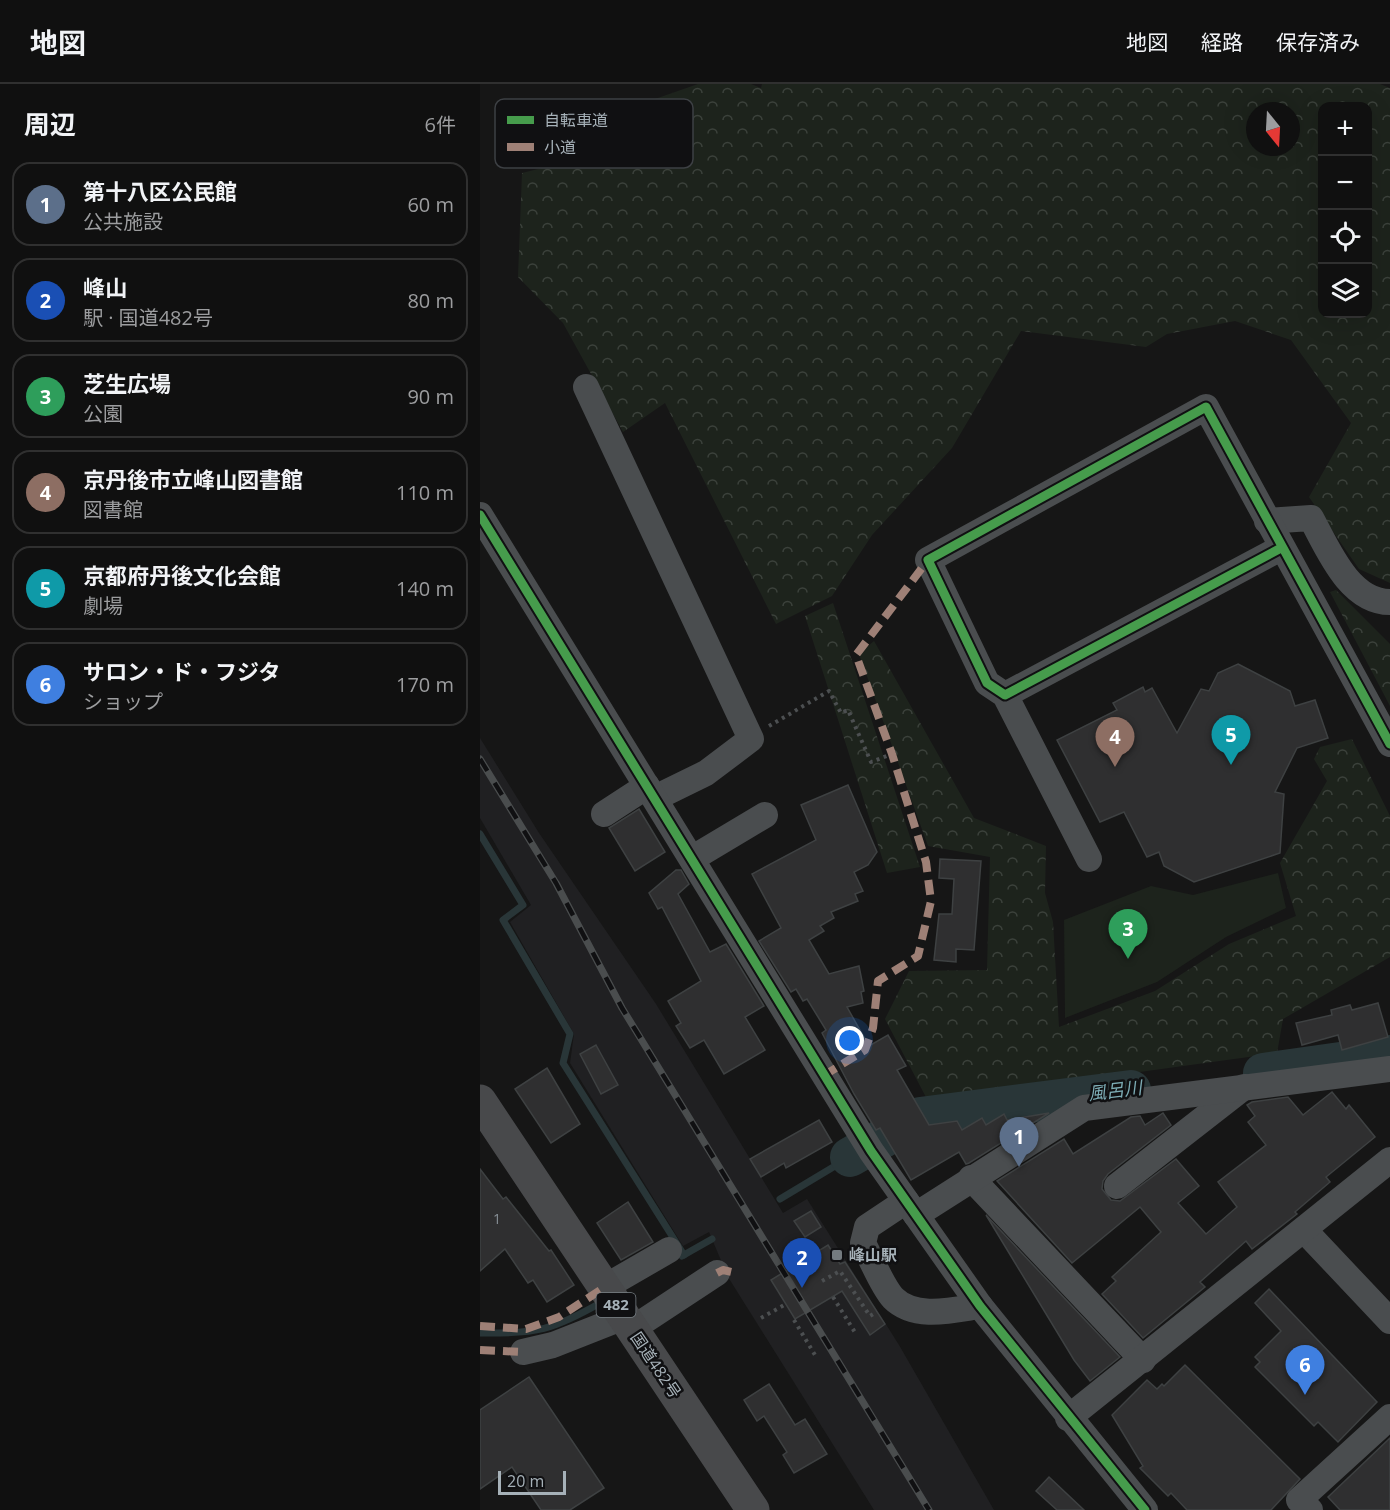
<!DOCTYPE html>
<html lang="ja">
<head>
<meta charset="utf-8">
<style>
  :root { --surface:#101010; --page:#1e1e1e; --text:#f1f3f6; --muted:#9c9d9f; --line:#303030; --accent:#747b7f }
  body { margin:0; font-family:"Open Sans","Noto Sans JP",sans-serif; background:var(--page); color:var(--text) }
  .controls { position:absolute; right:18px; top:18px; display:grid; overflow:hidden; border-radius:12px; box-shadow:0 6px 24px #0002 }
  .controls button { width:54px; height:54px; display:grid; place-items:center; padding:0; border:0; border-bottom:2px solid var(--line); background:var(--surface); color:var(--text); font:30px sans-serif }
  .compass { position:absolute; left:766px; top:18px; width:54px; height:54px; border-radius:50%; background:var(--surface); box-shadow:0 6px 24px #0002; rotate:162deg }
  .scale { position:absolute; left:18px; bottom:15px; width:68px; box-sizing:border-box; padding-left:6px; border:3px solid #a6b1b8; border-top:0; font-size:16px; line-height:21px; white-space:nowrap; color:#a6b1b8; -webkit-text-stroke:4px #101012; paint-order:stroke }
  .you { position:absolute; left:370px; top:957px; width:21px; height:21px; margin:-15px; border:4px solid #fff; border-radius:50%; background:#1a73e8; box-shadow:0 0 0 9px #1a73e833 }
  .badge { display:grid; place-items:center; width:39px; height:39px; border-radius:50%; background:var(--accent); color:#fff; font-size:20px; font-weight:700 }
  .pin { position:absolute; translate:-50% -50px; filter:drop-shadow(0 2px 3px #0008) }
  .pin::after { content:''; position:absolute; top:32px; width:21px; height:18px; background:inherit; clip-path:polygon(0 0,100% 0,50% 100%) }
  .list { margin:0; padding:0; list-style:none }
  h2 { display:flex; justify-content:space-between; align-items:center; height:78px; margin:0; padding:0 24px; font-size:26px }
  h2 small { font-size:20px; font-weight:400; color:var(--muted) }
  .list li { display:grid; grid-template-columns:39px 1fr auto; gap:18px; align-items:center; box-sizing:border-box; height:84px; margin:0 12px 12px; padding:0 12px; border:2px solid var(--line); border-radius:18px }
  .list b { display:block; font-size:22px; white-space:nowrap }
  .list p { margin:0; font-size:20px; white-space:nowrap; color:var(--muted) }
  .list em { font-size:20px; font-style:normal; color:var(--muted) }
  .icon { flex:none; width:33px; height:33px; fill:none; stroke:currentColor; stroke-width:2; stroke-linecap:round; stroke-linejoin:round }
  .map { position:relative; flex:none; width:910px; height:1426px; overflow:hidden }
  header { display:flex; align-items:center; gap:36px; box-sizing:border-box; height:84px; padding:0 30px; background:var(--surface); border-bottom:2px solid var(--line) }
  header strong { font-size:28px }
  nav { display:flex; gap:33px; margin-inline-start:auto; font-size:21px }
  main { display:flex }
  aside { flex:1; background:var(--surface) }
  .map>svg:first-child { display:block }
  .built { fill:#202022 }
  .forest { fill:url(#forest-crowns); fill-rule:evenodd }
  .green { fill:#1d231c }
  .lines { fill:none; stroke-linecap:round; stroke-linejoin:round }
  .stream { stroke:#293638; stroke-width:7 }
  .river { stroke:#293638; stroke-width:40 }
  .building { fill:#2f2f30; stroke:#3e4142; stroke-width:1.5 }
  .path { stroke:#4c4f51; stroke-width:4; stroke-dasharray:3 4.5; stroke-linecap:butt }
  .minor { stroke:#4a4d4f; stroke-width:26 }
  .highway { stroke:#48494b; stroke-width:33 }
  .rail-casing { stroke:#4a4d4e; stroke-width:7 }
  .rail { stroke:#101012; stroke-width:4.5; stroke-dasharray:14; stroke-linecap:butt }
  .quiet { stroke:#9e8076; stroke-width:8; stroke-dasharray:15 8; stroke-linecap:butt }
  .cycleway-casing { stroke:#101012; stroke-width:13 }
  .cycleway { stroke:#469c4c; stroke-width:9 }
  .poi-dot { fill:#747b7f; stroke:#101012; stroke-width:2 }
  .labels { text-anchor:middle; stroke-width:5; stroke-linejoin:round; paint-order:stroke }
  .number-label { font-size:14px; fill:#889096 }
  .shield { fill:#101012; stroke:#798186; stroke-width:1.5 }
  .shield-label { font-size:15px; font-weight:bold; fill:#a6b1b8 }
  .poi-label { font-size:16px; font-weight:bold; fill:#a6b1b8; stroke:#101012; text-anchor:start }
  .street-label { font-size:16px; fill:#a6b1b8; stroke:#101012 }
  .water-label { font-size:18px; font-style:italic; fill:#7cabb4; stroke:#101012 }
  .key { fill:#101012; stroke:#3d4044; stroke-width:1.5 }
  .key-label { font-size:16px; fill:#a6b1b8 }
</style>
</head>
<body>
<header>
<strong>地図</strong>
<nav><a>地図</a><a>経路</a><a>保存済み</a></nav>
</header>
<main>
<aside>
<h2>周辺<small>6件</small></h2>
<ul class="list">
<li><span class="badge" style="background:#5c6f8a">1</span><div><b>第十八区公民館</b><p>公共施設</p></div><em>60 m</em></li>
<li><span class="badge" style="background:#1a4fb4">2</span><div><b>峰山</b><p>駅 · 国道482号</p></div><em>80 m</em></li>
<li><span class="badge" style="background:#2e9e5b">3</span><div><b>芝生広場</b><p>公園</p></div><em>90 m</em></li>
<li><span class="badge" style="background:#8d6e63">4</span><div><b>京丹後市立峰山図書館</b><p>図書館</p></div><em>110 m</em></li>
<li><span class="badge" style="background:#0f9aa8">5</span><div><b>京都府丹後文化会館</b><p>劇場</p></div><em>140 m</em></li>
<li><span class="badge" style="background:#3f7fe0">6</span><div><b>サロン・ド・フジタ</b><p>ショップ</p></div><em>170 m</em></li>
</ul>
</aside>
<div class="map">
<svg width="910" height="1426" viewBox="0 0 910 1426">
  <defs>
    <pattern id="forest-crowns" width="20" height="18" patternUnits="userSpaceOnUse" patternTransform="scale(1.5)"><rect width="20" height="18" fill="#1d231c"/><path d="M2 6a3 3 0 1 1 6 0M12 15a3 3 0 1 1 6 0" fill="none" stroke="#3b413b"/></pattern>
  </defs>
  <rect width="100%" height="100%" fill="#161616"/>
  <path class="built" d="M 0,654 L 59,749 L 176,920 L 303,1129 L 327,1115 L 419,1261 L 514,1426 L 394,1426 L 248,1193 L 229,1148 L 203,1162 L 90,979 L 94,950 L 30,838 L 51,821 L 0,734 Z"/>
  <g class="forest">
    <path d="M 218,0 L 271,0 L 281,4 L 282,0 L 900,0 L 910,4 L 910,499 L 879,485 L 829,413 L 871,339 L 811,256 L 755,237 L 687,250 L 666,263 L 541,247 L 472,364 L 392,451 L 352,512 L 296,540 L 185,319 L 143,348 L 83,239 L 38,193 L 42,89 L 179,55 L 175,15 ZM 842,22 L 888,22 L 888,230 L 842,230 ZM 775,27 L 811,27 L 811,63 L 775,63 Z"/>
    <path d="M 856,506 L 910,560 L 910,622 L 850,508 Z"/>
    <path d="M 353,519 L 440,783 L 407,789 L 325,532 Z"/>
    <path d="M 394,557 L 494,734 L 566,762 L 565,809 L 573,838 L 579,943 L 675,907 L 749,860 L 816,832 L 800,779 L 847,697 L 834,675 L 840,663 L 872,655 L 910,732 L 910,873 L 803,935 L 797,969 L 448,1017 L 405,935 L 429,887 L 507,886 L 510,773 L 448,762 L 379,570 Z"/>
  </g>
  <path class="green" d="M 798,789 L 806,824 L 746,853 L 677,898 L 585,934 L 584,836 L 671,802 L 713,811 Z"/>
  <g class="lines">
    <g class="stream">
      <path d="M 0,750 L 43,821 L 23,836 L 90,950 L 83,979 L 204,1171"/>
      <path d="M 300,1115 L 370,1073"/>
      <path d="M 202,1172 L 232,1155"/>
      <path d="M 0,1249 C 57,1250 73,1246 122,1218"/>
    </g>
    <g class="river">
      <path d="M 783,989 L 910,971"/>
      <path d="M 370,1073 L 440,1033 L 651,1006"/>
    </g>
  </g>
  <g class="building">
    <path d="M 758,580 L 810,607 L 815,622 L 835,616 L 848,654 L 817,664 L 795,708 L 804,710 L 800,769 L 714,798 L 684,782 L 679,768 L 667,773 L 644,728 L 620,738 L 577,656 L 637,626 L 633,619 L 663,603 L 665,608 L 672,604 L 697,649 L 721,605 L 729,607 L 738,589 Z"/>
    <path d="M 368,701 L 397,768 L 388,781 L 374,788 L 383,807 L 375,810 L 378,817 L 351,828 L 354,834 L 340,842 L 344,847 L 329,856 L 349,890 L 379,882 L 384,907 L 381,908 L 383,919 L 367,923 L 389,962 L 408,951 L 426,982 L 417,986 L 449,1041 L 477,1037 L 482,1046 L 502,1034 L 506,1041 L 524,1030 L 527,1036 L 569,1029 L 489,1079 L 486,1080 L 479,1068 L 431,1096 L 400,1044 L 396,1046 L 374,1010 L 342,949 L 346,946 L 327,915 L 323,917 L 316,905 L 311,908 L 279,857 L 301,844 L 272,790 L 336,756 L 321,721 Z"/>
    <path d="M 159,725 L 185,768 L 155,787 L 129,744 Z"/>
    <path d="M 460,775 L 501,777 L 494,866 L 476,865 L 476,878 L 454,876 L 459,830 L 472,830 L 474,795 L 459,794 Z"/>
    <path d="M 196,786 L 201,786 L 209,800 L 198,810 L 230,868 L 246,860 L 284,922 L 265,933 L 285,966 L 244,990 L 224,956 L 210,964 L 196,942 L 201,939 L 188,917 L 221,897 L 182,823 L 178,825 L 169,809 Z"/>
    <path d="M 898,919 L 908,953 L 862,966 L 858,951 L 822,961 L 816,939 L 852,931 L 851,926 L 870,921 L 872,926 Z"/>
    <path d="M 116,961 L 138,1001 L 121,1010 L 100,970 Z"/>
    <path d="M 67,984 L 100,1040 L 71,1059 L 35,1005 Z"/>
    <path d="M 852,1008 L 866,1025 L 869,1021 L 895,1053 L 846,1093 L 850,1098 L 815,1128 L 817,1130 L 772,1165 L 766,1157 L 720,1198 L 725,1203 L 663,1254 L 622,1210 L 636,1197 L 632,1193 L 681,1148 L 660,1123 L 592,1179 L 517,1097 L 584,1055 L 593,1070 L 651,1033 L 660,1032 L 665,1041 L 683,1029 L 691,1041 L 628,1090 L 623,1097 L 622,1105 L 631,1116 L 640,1117 L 696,1075 L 719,1102 L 698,1119 L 726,1150 L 757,1123 L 738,1098 L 786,1061 L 768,1038 L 775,1032 L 767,1021 L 772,1018 L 808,1013 L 823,1031 Z"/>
    <path d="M 339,1036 L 352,1058 L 306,1084 L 304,1079 L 281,1093 L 270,1075 Z"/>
    <path d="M 0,1085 L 23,1115 L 26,1113 L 69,1167 L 71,1166 L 94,1201 L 67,1218 L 53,1196 L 48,1199 L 25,1165 L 0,1187 Z"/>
    <path d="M 148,1118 L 173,1158 L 141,1176 L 117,1139 Z"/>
    <path d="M 331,1127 L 341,1143 L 325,1153 L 314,1137 Z"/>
    <path d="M 506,1131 L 640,1273 L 610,1297 L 594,1276 Z"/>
    <path d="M 348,1161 L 360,1180 L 365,1178 L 405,1240 L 390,1251 L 362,1207 L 315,1235 L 291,1196 Z"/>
    <path d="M 789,1205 L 897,1318 L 858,1358 L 838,1338 L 834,1342 L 775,1283 L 780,1278 L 775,1273 L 801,1247 L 775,1219 Z"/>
    <path d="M 705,1281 L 820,1395 L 791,1426 L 707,1426 L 691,1409 L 688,1412 L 660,1384 L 663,1382 L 632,1331 L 667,1296 L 677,1305 L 682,1300 L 684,1302 Z"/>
    <path d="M 49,1293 L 124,1404 L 90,1426 L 61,1426 L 32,1383 L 0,1405 L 0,1326 Z"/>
    <path d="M 289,1300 L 315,1341 L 325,1335 L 347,1370 L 314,1389 L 303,1371 L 307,1368 L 284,1332 L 277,1337 L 264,1316 Z"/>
    <path d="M 910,1354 L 910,1426 L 860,1426 L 848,1413 Z"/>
    <path d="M 569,1393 L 604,1426 L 577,1426 L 556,1407 Z"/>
  </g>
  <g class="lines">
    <g class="path">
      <path d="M 289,642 L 349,607 L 361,629 L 368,626 L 391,678 L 412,670"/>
      <path d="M 342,1197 L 360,1187 L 390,1232 L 397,1228"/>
      <path d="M 353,1213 L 376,1250"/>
      <path d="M 281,1234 L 306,1220"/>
      <path d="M 314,1236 L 335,1271"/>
    </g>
    <g class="minor">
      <path d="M 106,303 L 271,655 L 226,689 L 175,714"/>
      <path d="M 0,431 L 391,1067 L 500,1222 L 665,1426"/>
      <path d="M 787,437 L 831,434 C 848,465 869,518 910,518"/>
      <path d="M 525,611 L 801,464"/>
      <path d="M 124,730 L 167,702"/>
      <path d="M 213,774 L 285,731"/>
      <path d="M 609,775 L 525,611 L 507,599 L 448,476 L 726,323 L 910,660"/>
      <path d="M 491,1094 L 663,1276"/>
      <path d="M 637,1102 L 764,1003"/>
      <path d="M 426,1117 L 387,1143 L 383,1159 C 391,1174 402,1202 413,1214 C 435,1236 473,1226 500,1222"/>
      <path d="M 436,1131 L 604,1024 L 910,985"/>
      <path d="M 825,1147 L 910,1237"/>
      <path d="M 125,1203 L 189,1166"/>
      <path d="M 152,1245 L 237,1189"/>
      <path d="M 43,1268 L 73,1261 L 144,1233"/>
      <path d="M 588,1334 L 910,1076"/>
      <path d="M 830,1426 L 819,1416 L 910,1333"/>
    </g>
    <path class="highway" d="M 0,1017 L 273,1426"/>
    <g class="rail-casing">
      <path id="rail" d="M 0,675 L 76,799 L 142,924 L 449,1426"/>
    </g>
    <use href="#rail" class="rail"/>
    <g class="quiet">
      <path d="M 343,992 L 385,966 L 393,944 L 398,897 L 438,872 L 451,817 L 446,778 L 412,670 L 376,571 L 448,476"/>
      <path d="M 237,1189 L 243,1186 L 252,1188"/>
      <path d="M 0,1242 L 46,1245 L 79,1233 L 125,1203"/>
      <path d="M 0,1266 L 43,1268"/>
    </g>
    <g class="cycleway-casing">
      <g id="cycleway">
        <path d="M 0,431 L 391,1067 L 500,1222 L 665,1426"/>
        <path d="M 801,464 L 525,611 L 507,599 L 448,476 L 726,323 L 910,660"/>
      </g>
    </g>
    <use href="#cycleway" class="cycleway"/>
  </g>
  <rect class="poi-dot" x="351" y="1165" width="12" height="12" rx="3"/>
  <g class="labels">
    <g class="number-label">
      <text x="17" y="1140">1</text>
    </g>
    <rect class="shield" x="116.5" y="1209" width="39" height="24" rx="4.5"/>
    <g class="shield-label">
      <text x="136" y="1226">482</text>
    </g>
    <g class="poi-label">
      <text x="369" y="1177">峰山駅</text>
    </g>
    <g class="street-label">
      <text transform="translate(176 1281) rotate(56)" y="6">国道482号</text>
    </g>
    <g class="water-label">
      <text transform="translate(635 1007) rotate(-7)" y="6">風呂川</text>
    </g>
  </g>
  <rect x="15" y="15" width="198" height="69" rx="9" class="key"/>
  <rect x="27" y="32" width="27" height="8" fill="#469c4c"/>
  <rect x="27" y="59" width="27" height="8" fill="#9e8076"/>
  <g class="key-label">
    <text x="64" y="42">自転車道</text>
    <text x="64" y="69">小道</text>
  </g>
</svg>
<div class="controls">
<button>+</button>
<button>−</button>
<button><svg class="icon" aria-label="locate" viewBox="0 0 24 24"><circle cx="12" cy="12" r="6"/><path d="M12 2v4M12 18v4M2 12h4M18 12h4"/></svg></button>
<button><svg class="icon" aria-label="layers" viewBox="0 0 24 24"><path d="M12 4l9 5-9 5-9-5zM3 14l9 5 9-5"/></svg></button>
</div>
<svg class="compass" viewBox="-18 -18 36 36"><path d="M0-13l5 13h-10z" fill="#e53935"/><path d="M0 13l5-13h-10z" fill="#9c9d9f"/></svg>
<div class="scale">20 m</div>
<div class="you"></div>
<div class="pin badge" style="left:539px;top:1083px;background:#5c6f8a">1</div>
<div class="pin badge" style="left:322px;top:1204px;background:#1a4fb4">2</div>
<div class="pin badge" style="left:648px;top:875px;background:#2e9e5b">3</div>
<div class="pin badge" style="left:635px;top:683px;background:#8d6e63">4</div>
<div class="pin badge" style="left:751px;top:681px;background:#0f9aa8">5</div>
<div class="pin badge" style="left:825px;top:1311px;background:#3f7fe0">6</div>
</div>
</main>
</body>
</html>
